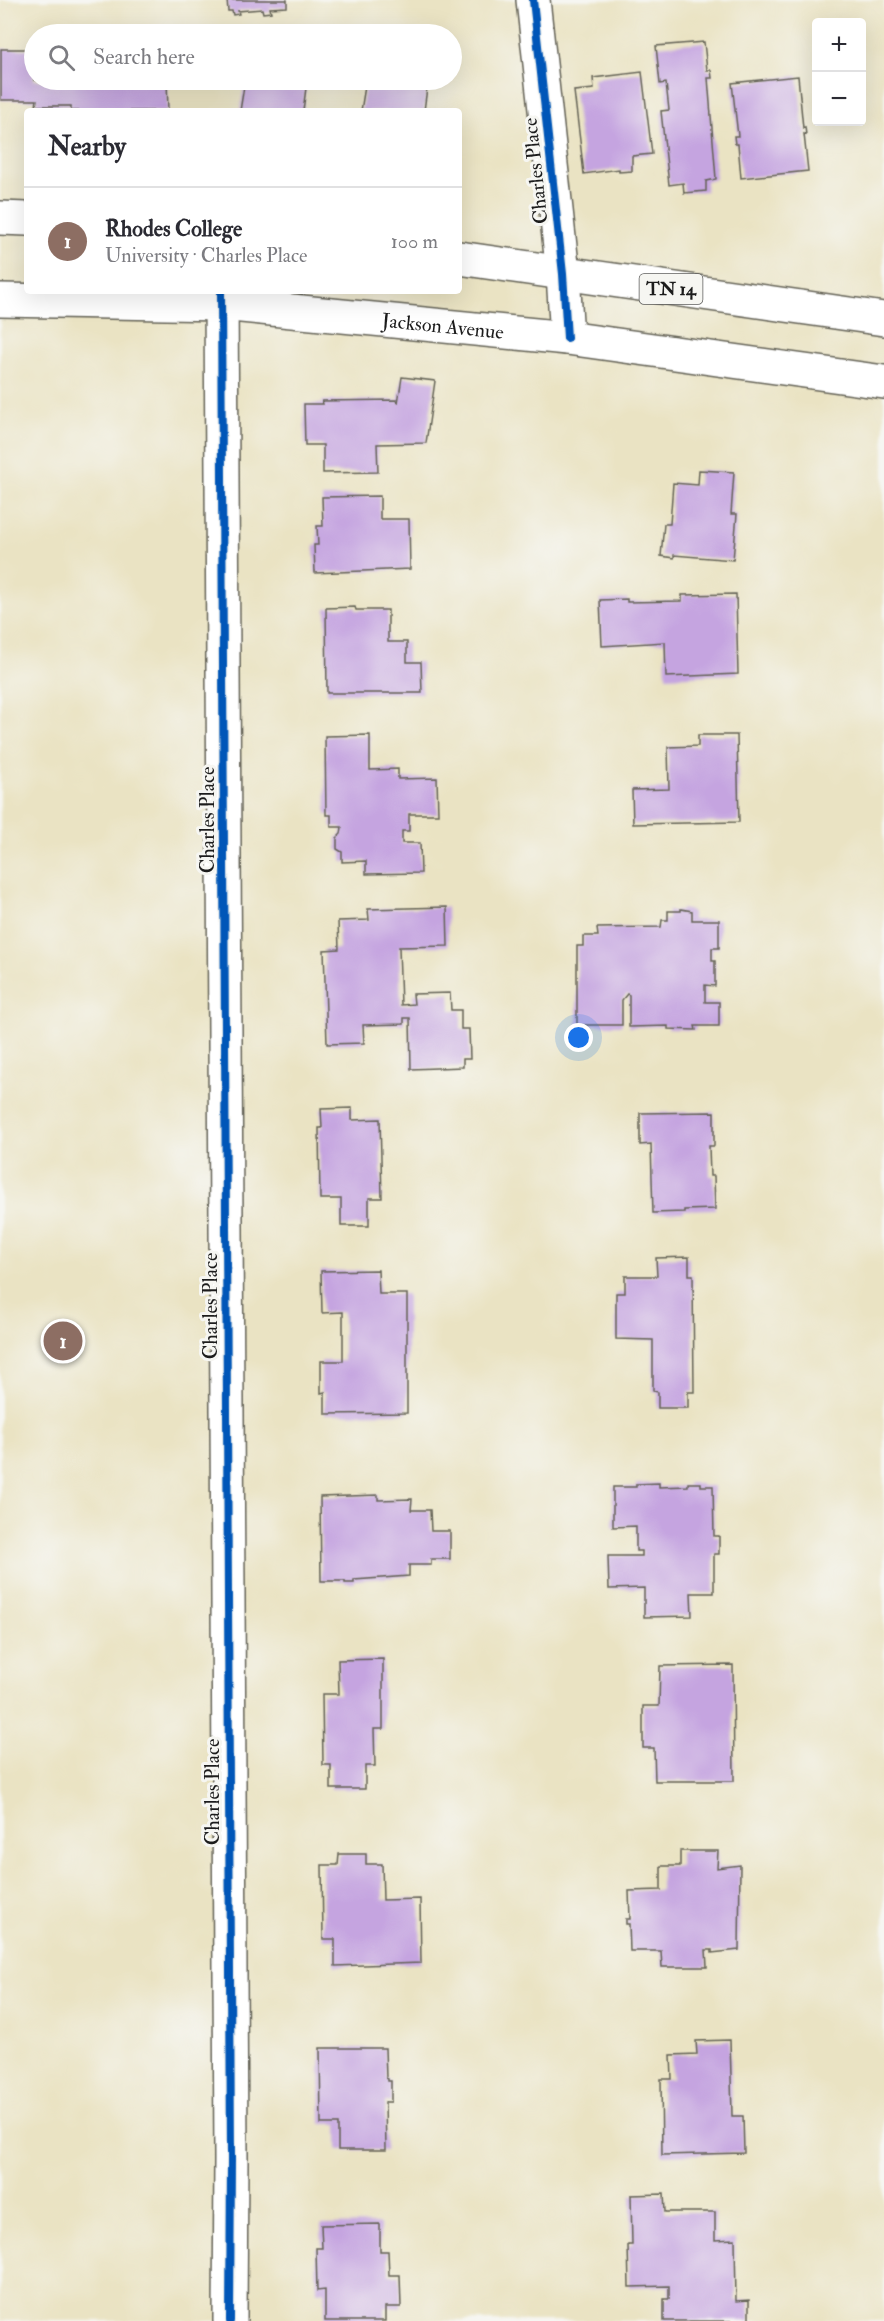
<!DOCTYPE html>
<html lang="en">
<head>
<meta charset="utf-8">
<style>
  :root { --surface:#fff; --page:#f2f2f3; --text:#2b2b33; --muted:#7c7c81; --line:#e1e1e2; --accent:#111827 }
  body { margin:0; font-family:"IM FELL Double Pica",serif; background:var(--page); color:var(--text) }
  .controls { position:absolute; right:18px; top:18px; display:grid; overflow:hidden; border-radius:6px; box-shadow:0 6px 24px #0002 }
  .controls button { width:54px; height:54px; display:grid; place-items:center; padding:0; border:0; border-bottom:2px solid var(--line); background:var(--surface); color:var(--text); font:30px sans-serif }
  .you { position:absolute; left:579px; top:1038px; width:21px; height:21px; margin:-15px; border:4px solid #fff; border-radius:50%; background:#1a73e8; box-shadow:0 0 0 9px #1a73e833 }
  .badge { display:grid; place-items:center; width:39px; height:39px; border-radius:50%; background:var(--accent); color:#fff; font-size:20px; font-weight:700 }
  .pin { position:absolute; translate:-50% -50%; border:3px solid #fff; box-shadow:0 2px 6px #0006 }
  .list { margin:0; padding:0; list-style:none }
  h2 { display:flex; justify-content:space-between; align-items:center; height:78px; margin:0; padding:0 24px; font-size:26px }
  h2 small { font-size:20px; font-weight:400; color:var(--muted) }
  .list li { display:grid; grid-template-columns:39px 1fr auto; gap:18px; align-items:center; box-sizing:border-box; height:108px; padding:0 24px; border-top:2px solid var(--line) }
  .list b { display:block; font-size:22px; white-space:nowrap }
  .list p { margin:0; font-size:20px; white-space:nowrap; color:var(--muted) }
  .list em { font-size:20px; font-style:normal; color:var(--muted) }
  .icon { flex:none; width:33px; height:33px; fill:none; stroke:currentColor; stroke-width:2; stroke-linecap:round; stroke-linejoin:round }
  .map { position:relative; flex:none; width:884px; height:2321px; overflow:hidden }
  .search { position:absolute; background:var(--surface); box-shadow:0 6px 24px #0002; left:24px; top:24px; width:438px; height:66px; display:flex; align-items:center; gap:15px; box-sizing:border-box; padding:0 21px; border-radius:33px; color:var(--muted); font-size:22px }
  .panel { position:absolute; background:var(--surface); box-shadow:0 6px 24px #0002; left:24px; top:108px; width:438px; height:186px; border-radius:6px }
  .map>svg:first-child { display:block }
  .building { fill:#c5a4e0 }
  .lines { fill:none; stroke-linecap:round; stroke-linejoin:round }
  .street-casing { stroke:#646256; stroke-width:36 }
  .primary-casing { stroke:#646256; stroke-width:36 }
  .street { stroke:#fff; stroke-width:33 }
  .primary { stroke:#fff; stroke-width:33 }
  .cycleway-casing { stroke:#f6f6f2; stroke-width:11 }
  .cycleway { stroke:#0057b8; stroke-width:8 }
  .labels { text-anchor:middle; stroke-width:6; stroke-linejoin:round; paint-order:stroke }
  .shield { fill:#f6f6f2; stroke:#5d5d5c; stroke-width:1.5 }
  .shield-label { font-size:18px; font-weight:bold; fill:#1c1c1c }
  .street-label { font-size:20px; fill:#1c1c1c; stroke:#f6f6f2 }
</style>
</head>
<body>
<div class="map">
<svg width="884" height="2321" viewBox="0 0 884 2321">
  <rect width="100%" height="100%" fill="#f6f6f2"/>
  <filter id="ink" filterUnits="userSpaceOnUse"><feTurbulence type="fractalNoise" baseFrequency=".0167" numOctaves="2"/><feDisplacementMap in="SourceGraphic" scale="12" xChannelSelector="R" yChannelSelector="G"/><feConvolveMatrix kernelMatrix="1 2 1 2 8 2 1 2 1" color-interpolation-filters="sRGB"/></filter>
  <filter id="wash" filterUnits="userSpaceOnUse"><feTurbulence type="fractalNoise" baseFrequency=".008" numOctaves="4" result="noise"/><feDisplacementMap in="SourceGraphic" scale="24" xChannelSelector="R" yChannelSelector="G"/><feGaussianBlur stdDeviation="1.35" result="paint"/><feColorMatrix in="noise" values="0 0 0 0 0 0 0 0 0 0 0 0 0 0 0 0 0 1.4 0 .05"/><feComposite in="paint" operator="in"/></filter>
  <g filter="url(#wash)">
    <rect width="100%" height="100%" fill="#eae3c3"/>
    <g id="blocks">
      <g class="building">
        <path d="M 227,0 L 287,0 L 287,7 L 270,8 L 271,12 L 263,13 L 262,9 L 238,11 L 239,14 L 233,15 L 232,11 L 228,11 Z"/>
        <path d="M 704,42 L 707,70 L 711,70 L 712,78 L 708,78 L 716,179 L 706,181 L 706,191 L 684,193 L 683,183 L 669,185 L 661,111 L 669,110 L 666,83 L 660,84 L 656,46 Z"/>
        <path d="M 1,49 L 34,49 L 34,80 L 167,80 L 168,111 L 71,111 L 71,106 L 36,106 L 37,100 L 1,100 Z"/>
        <path d="M 642,72 L 652,154 L 632,156 L 632,171 L 619,172 L 619,169 L 584,174 L 574,91 L 594,89 L 593,78 Z"/>
        <path d="M 798,76 L 803,128 L 805,127 L 806,135 L 804,134 L 808,171 L 741,178 L 738,144 L 735,144 L 734,136 L 738,136 L 732,83 Z"/>
        <path d="M 245,80 L 307,80 L 303,111 L 240,111 Z"/>
        <path d="M 366,80 L 428,80 L 424,111 L 361,111 Z"/>
        <path d="M 402,377 L 435,381 L 426,443 L 377,444 L 378,472 L 323,473 L 323,445 L 305,445 L 304,404 L 323,404 L 322,401 L 397,400 L 398,403 Z"/>
        <path d="M 699,470 L 734,472 L 731,514 L 737,514 L 733,560 L 674,555 L 674,558 L 661,556 L 664,524 L 670,524 L 673,483 L 698,485 Z"/>
        <path d="M 380,496 L 380,519 L 409,519 L 410,569 L 315,573 L 314,545 L 318,545 L 317,526 L 323,526 L 322,497 Z"/>
        <path d="M 736,594 L 738,674 L 666,677 L 665,642 L 602,646 L 600,600 L 627,599 L 627,602 L 682,601 L 682,595 Z"/>
        <path d="M 355,607 L 356,610 L 388,610 L 388,642 L 407,642 L 407,662 L 421,662 L 422,693 L 327,693 L 326,608 Z"/>
        <path d="M 370,735 L 370,770 L 398,769 L 398,779 L 437,778 L 438,814 L 409,814 L 409,831 L 402,831 L 402,843 L 420,843 L 421,873 L 366,874 L 366,861 L 342,862 L 342,852 L 337,849 L 337,838 L 341,834 L 342,827 L 331,827 L 331,815 L 326,815 L 325,736 Z"/>
        <path d="M 698,735 L 737,735 L 739,822 L 633,824 L 632,790 L 669,789 L 668,747 L 698,746 Z"/>
        <path d="M 447,907 L 448,946 L 399,947 L 401,1005 L 414,1004 L 413,994 L 450,993 L 451,1010 L 461,1010 L 461,1029 L 469,1029 L 470,1059 L 463,1059 L 463,1067 L 411,1069 L 410,1018 L 404,1018 L 404,1024 L 363,1025 L 364,1043 L 327,1044 L 324,950 L 339,949 L 338,921 L 369,920 L 368,909 Z"/>
        <path d="M 681,909 L 692,911 L 692,920 L 719,920 L 719,948 L 712,948 L 712,961 L 715,961 L 715,986 L 705,985 L 705,1002 L 719,1002 L 719,1026 L 695,1026 L 696,1030 L 668,1029 L 668,1026 L 629,1027 L 629,995 L 627,994 L 622,1000 L 622,1025 L 577,1025 L 577,946 L 583,946 L 583,936 L 598,936 L 597,928 L 661,927 L 662,920 L 668,920 L 668,911 L 681,911 Z"/>
        <path d="M 352,1108 L 352,1120 L 380,1119 L 382,1198 L 369,1198 L 369,1226 L 341,1226 L 341,1199 L 320,1199 L 319,1128 L 322,1128 L 321,1109 Z"/>
        <path d="M 714,1112 L 714,1146 L 709,1146 L 710,1176 L 714,1176 L 715,1209 L 684,1210 L 684,1212 L 653,1213 L 651,1144 L 640,1145 L 640,1113 Z"/>
        <path d="M 689,1257 L 689,1275 L 693,1275 L 694,1392 L 688,1392 L 688,1408 L 658,1408 L 658,1392 L 653,1391 L 653,1340 L 616,1339 L 616,1293 L 625,1293 L 625,1276 L 657,1276 L 656,1258 Z"/>
        <path d="M 378,1270 L 379,1294 L 407,1294 L 407,1413 L 325,1414 L 325,1392 L 321,1393 L 321,1361 L 343,1361 L 343,1312 L 322,1313 L 321,1271 Z"/>
        <path d="M 659,1483 L 659,1487 L 688,1486 L 688,1483 L 701,1483 L 701,1486 L 713,1486 L 714,1536 L 719,1536 L 719,1554 L 714,1554 L 714,1593 L 691,1593 L 692,1616 L 644,1617 L 644,1588 L 609,1589 L 608,1556 L 642,1556 L 642,1551 L 636,1551 L 636,1526 L 613,1527 L 613,1487 L 636,1487 L 636,1484 Z"/>
        <path d="M 378,1495 L 378,1500 L 412,1499 L 411,1510 L 430,1510 L 431,1531 L 450,1531 L 450,1559 L 431,1559 L 431,1565 L 409,1565 L 409,1576 L 354,1580 L 354,1583 L 345,1583 L 345,1581 L 321,1581 L 320,1497 Z"/>
        <path d="M 383,1659 L 383,1729 L 374,1729 L 375,1766 L 365,1766 L 365,1789 L 331,1789 L 331,1765 L 323,1765 L 322,1694 L 339,1694 L 338,1660 Z"/>
        <path d="M 733,1665 L 734,1781 L 655,1781 L 654,1748 L 643,1748 L 643,1706 L 659,1706 L 660,1666 Z"/>
        <path d="M 680,1851 L 718,1851 L 717,1868 L 740,1865 L 739,1950 L 712,1953 L 712,1950 L 706,1950 L 707,1967 L 662,1967 L 661,1951 L 630,1951 L 629,1924 L 626,1924 L 626,1919 L 630,1919 L 629,1891 L 661,1890 L 661,1866 L 680,1866 Z"/>
        <path d="M 339,1854 L 366,1854 L 366,1864 L 382,1864 L 383,1900 L 420,1899 L 421,1963 L 335,1966 L 335,1939 L 323,1939 L 322,1865 L 338,1865 Z"/>
        <path d="M 730,2040 L 732,2116 L 743,2116 L 744,2153 L 662,2155 L 661,2079 L 672,2079 L 671,2055 L 697,2054 L 696,2041 Z"/>
        <path d="M 320,2048 L 385,2048 L 386,2078 L 388,2079 L 388,2081 L 391,2081 L 391,2102 L 385,2102 L 386,2150 L 338,2150 L 338,2124 L 321,2124 Z"/>
        <path d="M 664,2194 L 665,2212 L 715,2212 L 715,2240 L 735,2239 L 736,2301 L 749,2300 L 749,2321 L 664,2321 L 664,2299 L 669,2299 L 669,2286 L 629,2287 L 628,2245 L 632,2245 L 631,2195 Z"/>
        <path d="M 380,2224 L 380,2251 L 388,2251 L 389,2275 L 400,2275 L 401,2307 L 385,2307 L 385,2321 L 325,2321 L 325,2290 L 317,2291 L 316,2248 L 322,2248 L 321,2225 Z"/>
      </g>
    </g>
  </g>
  <g filter="url(#ink)">
    <use href="#blocks" fill-opacity="0" stroke="#646256" stroke-width="1.5"/>
    <g class="lines">
      <g class="street-casing">
        <g id="street">
          <path d="M 533,0 L 563,274 L 567,338"/>
          <path d="M 221,291 L 231,2158 L 230,2321"/>
        </g>
      </g>
      <g class="primary-casing">
        <g id="primary">
          <path d="M 0,218 L 27,219"/>
          <path d="M 459,258 L 884,319"/>
          <path id="s1" d="M 0,300 L 221,304 L 567,338 L 884,382"/>
        </g>
      </g>
      <use href="#street" class="street"/>
      <use href="#primary" class="primary"/>
      <g class="cycleway-casing">
        <g id="cycleway">
          <path d="M 533,0 L 563,274 L 567,338"/>
          <path d="M 221,291 L 231,2158 L 230,2321"/>
        </g>
      </g>
      <use href="#cycleway" class="cycleway"/>
    </g>
  </g>
  <g class="labels">
    <rect class="shield" x="639.5" y="274" width="63" height="30" rx="4.5"/>
    <g class="shield-label">
      <text x="671" y="295">TN 14</text>
    </g>
    <g class="street-label">
      <text transform="translate(535 171) rotate(-96)" y="7">Charles Place</text>
      <text dy="7" stroke="none"><textPath href="#s1" startOffset="444">Jackson Avenue</textPath></text>
      <text transform="translate(207 820) rotate(-90)" y="7">Charles Place</text>
      <text transform="translate(210 1306) rotate(-90)" y="7">Charles Place</text>
      <text transform="translate(212 1792) rotate(-90)" y="7">Charles Place</text>
    </g>
  </g>
</svg>
<div class="controls">
<button>+</button>
<button>−</button>
</div>
<div class="you"></div>
<div class="pin badge" style="left:63px;top:1341px;background:#8d6e63">1</div>
<div class="search"><svg class="icon" aria-label="search" viewBox="0 0 24 24"><circle cx="10" cy="10" r="6"/><path d="M15 15l6 6"/></svg>Search here</div>
<section class="panel">
<h2>Nearby<small></small></h2>
<ul class="list">
<li><span class="badge" style="background:#8d6e63">1</span><div><b>Rhodes College</b><p>University · Charles Place</p></div><em>100 m</em></li>
</ul>
</section>
</div>
</body>
</html>
